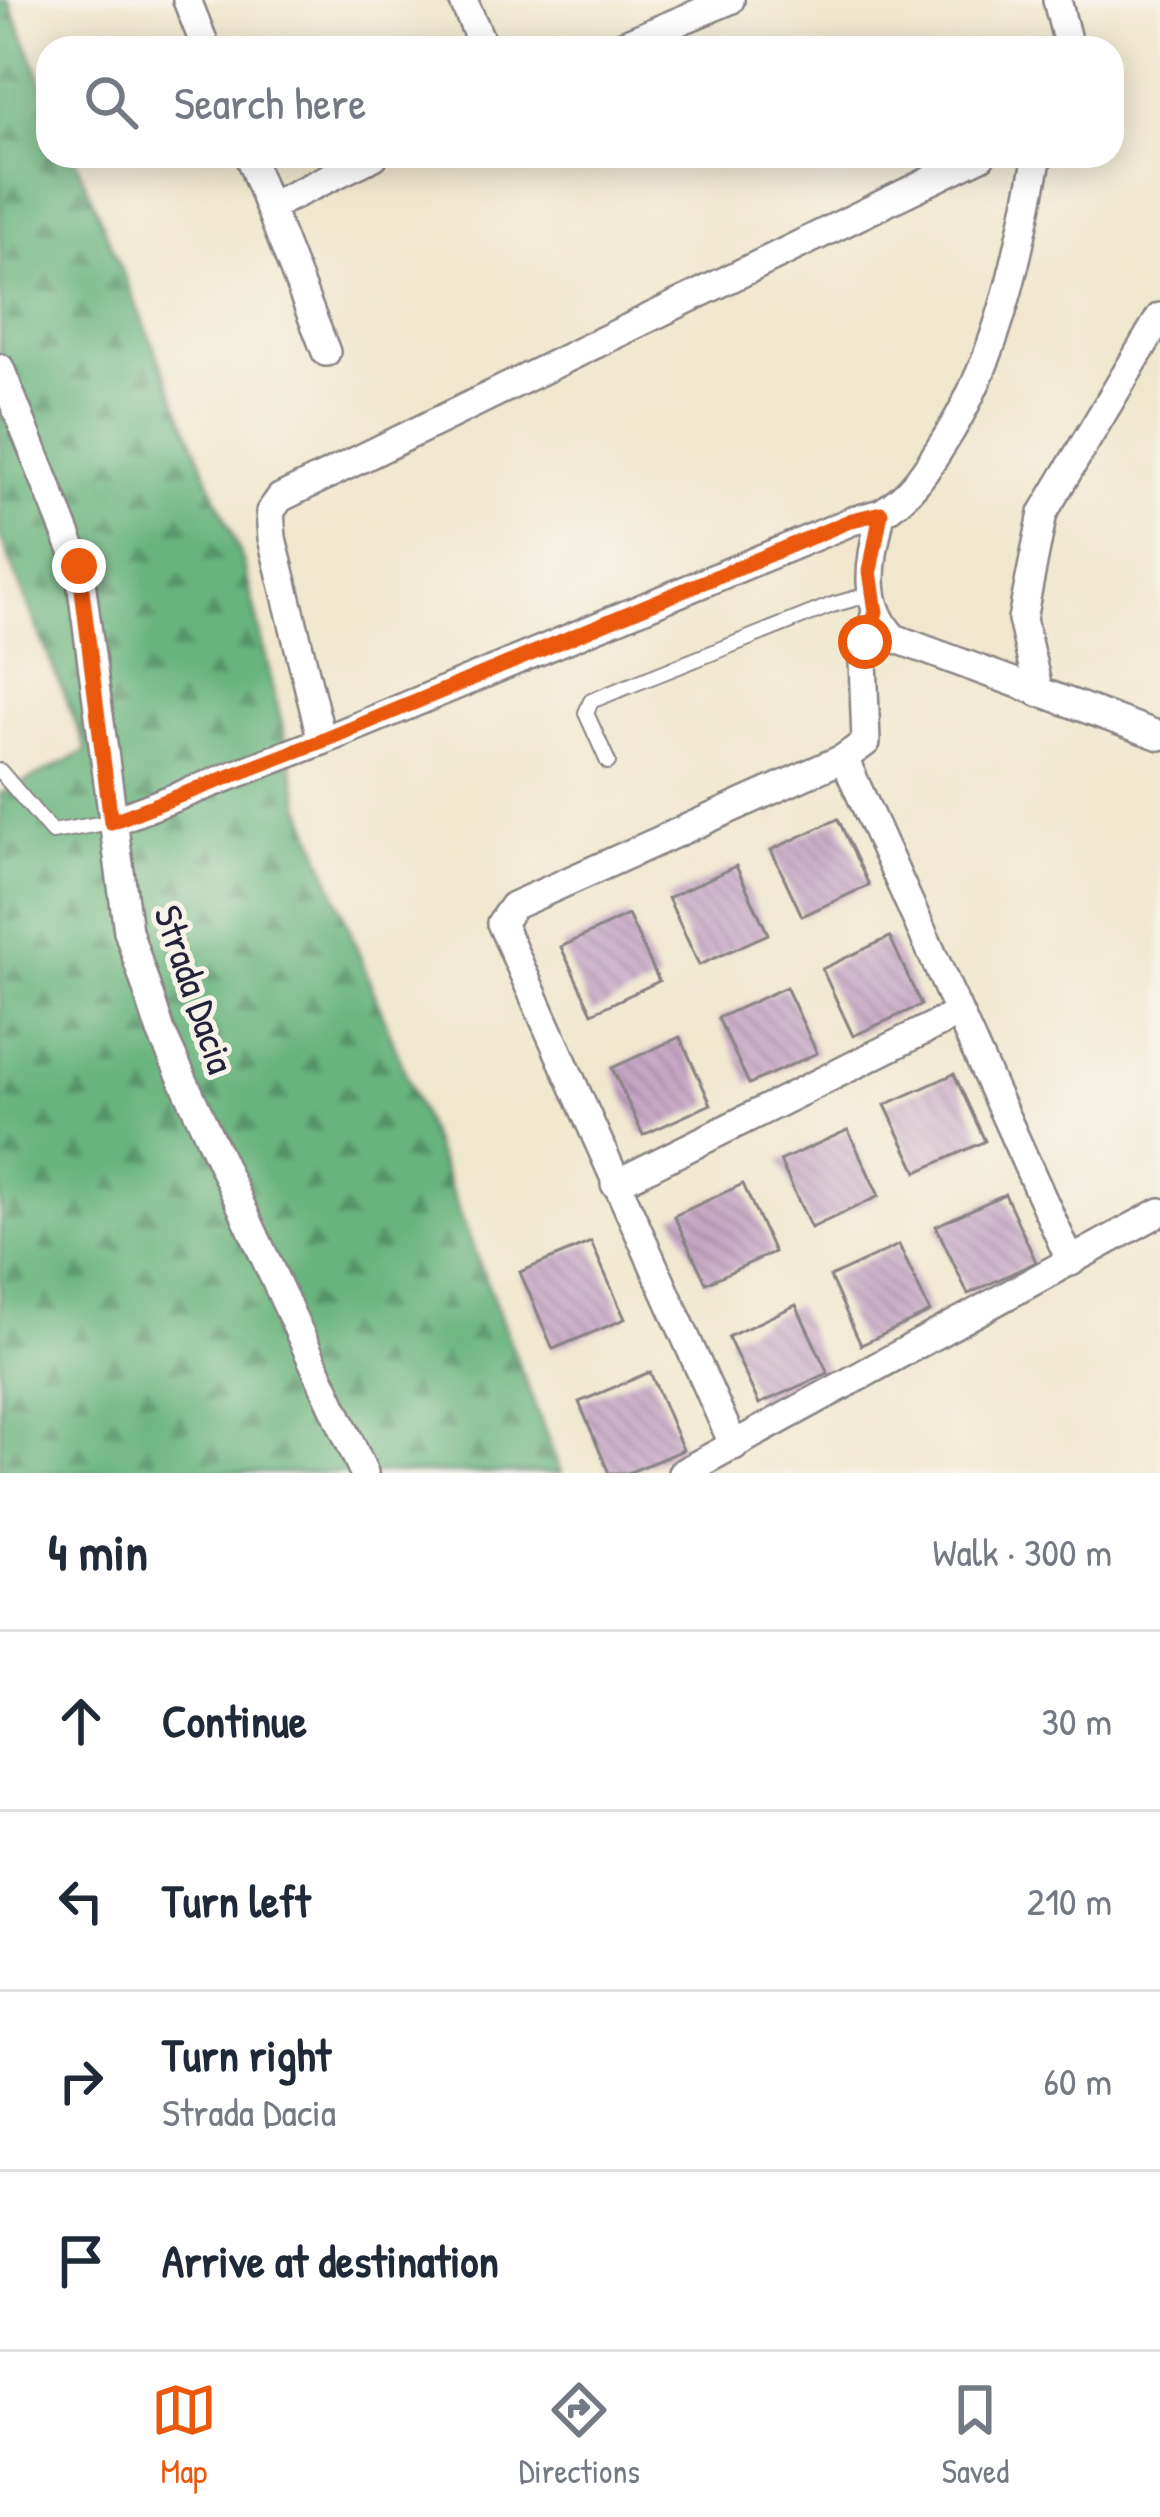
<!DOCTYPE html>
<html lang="en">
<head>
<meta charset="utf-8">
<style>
  :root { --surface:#fff; --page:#f6f6f7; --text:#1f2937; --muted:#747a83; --line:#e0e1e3; --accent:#ea580c }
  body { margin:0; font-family:"Patrick Hand",sans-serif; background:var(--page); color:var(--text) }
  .stop { position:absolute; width:36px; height:36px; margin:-27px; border:9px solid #ea580c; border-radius:50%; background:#fff }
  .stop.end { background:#ea580c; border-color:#fff; box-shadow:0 3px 12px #0008 }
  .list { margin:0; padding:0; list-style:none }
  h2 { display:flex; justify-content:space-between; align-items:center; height:156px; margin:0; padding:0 48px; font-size:51px }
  h2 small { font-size:39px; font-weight:400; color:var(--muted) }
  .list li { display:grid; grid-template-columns:78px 1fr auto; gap:36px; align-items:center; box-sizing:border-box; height:180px; padding:0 48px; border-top:3px solid var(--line) }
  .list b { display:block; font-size:45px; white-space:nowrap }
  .list p { margin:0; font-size:39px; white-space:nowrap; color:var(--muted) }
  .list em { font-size:39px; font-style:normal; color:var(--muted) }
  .icon { flex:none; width:66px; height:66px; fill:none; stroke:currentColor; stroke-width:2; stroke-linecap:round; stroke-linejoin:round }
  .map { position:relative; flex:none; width:1160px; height:1473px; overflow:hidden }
  .search { position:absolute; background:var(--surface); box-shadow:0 6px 30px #0003; left:36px; right:36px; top:36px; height:132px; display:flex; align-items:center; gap:30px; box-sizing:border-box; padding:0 42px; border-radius:36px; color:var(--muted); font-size:45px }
  .sheet { height:876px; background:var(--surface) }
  nav { display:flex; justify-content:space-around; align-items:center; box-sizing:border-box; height:168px; border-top:3px solid var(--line); background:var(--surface); font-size:33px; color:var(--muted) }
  nav a { display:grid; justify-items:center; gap:6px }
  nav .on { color:var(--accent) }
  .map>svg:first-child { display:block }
  .forest { fill:url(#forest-firs); stroke:#446b5c; stroke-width:3 }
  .building { fill:url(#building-back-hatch) }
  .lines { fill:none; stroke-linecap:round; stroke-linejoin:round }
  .service-casing { stroke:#898484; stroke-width:18 }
  .minor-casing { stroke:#898484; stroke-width:32 }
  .service { stroke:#fff; stroke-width:14 }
  .minor { stroke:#fff; stroke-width:27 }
  .route { stroke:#ea580c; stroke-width:15 }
  .labels { text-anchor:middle; stroke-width:10; stroke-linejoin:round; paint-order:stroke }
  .street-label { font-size:39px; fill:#22223b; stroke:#f7f3e8 }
</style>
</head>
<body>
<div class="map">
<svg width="1160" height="1473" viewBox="0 0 1160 1473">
  <defs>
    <pattern id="forest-firs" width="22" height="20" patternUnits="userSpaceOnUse" patternTransform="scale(3)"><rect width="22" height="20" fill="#67b47e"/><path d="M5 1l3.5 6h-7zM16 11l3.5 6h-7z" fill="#549268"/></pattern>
    <pattern id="building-back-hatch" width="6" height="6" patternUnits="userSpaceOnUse" patternTransform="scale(3)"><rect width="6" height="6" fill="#c4a2c3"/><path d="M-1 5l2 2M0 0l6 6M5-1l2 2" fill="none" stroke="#9f84a0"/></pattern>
  </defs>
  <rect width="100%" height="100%" fill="#f7f3e8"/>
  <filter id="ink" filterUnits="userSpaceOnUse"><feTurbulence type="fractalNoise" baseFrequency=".00833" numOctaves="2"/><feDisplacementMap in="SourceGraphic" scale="24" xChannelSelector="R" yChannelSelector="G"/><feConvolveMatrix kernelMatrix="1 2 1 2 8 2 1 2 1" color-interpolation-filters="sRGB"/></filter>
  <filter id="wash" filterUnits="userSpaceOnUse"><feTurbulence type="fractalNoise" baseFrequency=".004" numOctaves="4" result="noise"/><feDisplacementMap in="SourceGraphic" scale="48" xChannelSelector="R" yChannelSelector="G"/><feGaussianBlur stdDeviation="2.7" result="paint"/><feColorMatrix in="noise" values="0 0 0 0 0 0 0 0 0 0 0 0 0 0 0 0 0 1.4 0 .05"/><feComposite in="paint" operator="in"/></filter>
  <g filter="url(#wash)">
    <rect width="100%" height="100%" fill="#f0e7ce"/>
    <path class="forest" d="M 0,0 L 8,0 L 48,95 L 48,156 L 74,156 L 243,561 L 301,805 L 561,1473 L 0,1473 L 0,794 L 87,751 L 0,536 Z"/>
    <g id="blocks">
      <g class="building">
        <path d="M 838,819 L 869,885 L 802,916 L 771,850 Z"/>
        <path d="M 736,866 L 768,934 L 699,965 L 668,898 Z"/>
        <path d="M 628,915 L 659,981 L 592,1013 L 561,947 Z"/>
        <path d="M 890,937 L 921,1005 L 853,1036 L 822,969 Z"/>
        <path d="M 786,987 L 817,1053 L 749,1084 L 718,1018 Z"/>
        <path d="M 680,1037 L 711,1104 L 643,1135 L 612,1068 Z"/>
        <path d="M 954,1074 L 985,1141 L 917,1172 L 885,1105 Z"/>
        <path d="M 848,1130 L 879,1196 L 811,1228 L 780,1161 Z"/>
        <path d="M 743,1184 L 774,1252 L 706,1283 L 674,1216 Z"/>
        <path d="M 1005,1194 L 1036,1262 L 968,1294 L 936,1226 Z"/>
        <path d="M 591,1242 L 625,1319 L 553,1349 L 520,1272 Z"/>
        <path d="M 899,1245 L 930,1312 L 861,1345 L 830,1277 Z"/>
        <path d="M 796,1305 L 828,1373 L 759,1404 L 728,1337 Z"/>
        <path d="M 650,1372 L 683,1450 L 628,1473 L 609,1473 L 579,1402 Z"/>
      </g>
    </g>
  </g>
  <g filter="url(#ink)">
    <use href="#blocks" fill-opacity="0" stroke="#898484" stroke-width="3"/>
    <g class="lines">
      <g class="service-casing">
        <g id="service">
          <path d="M 608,762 L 586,713 L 591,701 L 832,605 L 871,594"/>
          <path d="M 0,771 L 52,832 L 111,822"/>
        </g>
      </g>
      <g class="minor-casing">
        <g id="minor">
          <path d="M 187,0 L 206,48"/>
          <path d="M 463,0 L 484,48"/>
          <path d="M 1057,0 L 1069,48"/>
          <path d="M 615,48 L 730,0"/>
          <path d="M 249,156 L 326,352"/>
          <path d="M 1038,156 C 1017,257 1000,357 942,445 C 924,473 911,495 881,513 C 872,557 859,601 894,638 L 1160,736"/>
          <path d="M 269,207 L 374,156"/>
          <path d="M 0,368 L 79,566 L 128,931 L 161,1032 L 364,1473"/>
          <path d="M 1039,693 L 1022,619 L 1043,513 L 1160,317"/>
          <path d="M 322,741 L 852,521 L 881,513"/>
          <path d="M 844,758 L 1071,1262"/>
          <path d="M 111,822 L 322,741 L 272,538 L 270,512 L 280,498 L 981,156"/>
          <path d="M 615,1184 L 957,1014"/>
          <path d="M 734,1446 L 501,923 L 513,906 L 844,758 L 866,742 L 863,659 L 876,612"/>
          <path d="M 682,1473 L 1160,1212"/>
        </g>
      </g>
      <use href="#service" class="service"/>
      <use href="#minor" class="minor"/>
    </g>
  </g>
  <g class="lines" filter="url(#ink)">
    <path class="route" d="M 79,566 L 111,822 L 322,741 L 852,520 L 881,513 L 870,571 L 876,612 L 865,642"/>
  </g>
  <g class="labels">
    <g class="street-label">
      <text transform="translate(195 989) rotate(71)" y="14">Strada Dacia</text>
    </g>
  </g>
</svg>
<div class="stop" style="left:865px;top:642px"></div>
<div class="stop end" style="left:79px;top:566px"></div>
<div class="search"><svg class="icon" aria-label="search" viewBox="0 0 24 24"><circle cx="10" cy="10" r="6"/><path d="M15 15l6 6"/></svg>Search here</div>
</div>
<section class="sheet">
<h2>4 min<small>Walk · 300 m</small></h2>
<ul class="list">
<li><svg class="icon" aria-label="ahead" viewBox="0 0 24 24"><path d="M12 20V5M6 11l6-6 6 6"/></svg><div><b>Continue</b></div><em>30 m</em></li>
<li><svg class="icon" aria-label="left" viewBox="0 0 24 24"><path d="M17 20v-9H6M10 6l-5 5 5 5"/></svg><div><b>Turn left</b></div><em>210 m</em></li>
<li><svg class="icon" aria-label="right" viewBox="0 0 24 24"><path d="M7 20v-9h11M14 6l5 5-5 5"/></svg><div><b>Turn right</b><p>Strada Dacia</p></div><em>60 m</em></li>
<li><svg class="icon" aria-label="arrive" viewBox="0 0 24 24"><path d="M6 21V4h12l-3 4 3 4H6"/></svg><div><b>Arrive at destination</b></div></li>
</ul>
</section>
<nav>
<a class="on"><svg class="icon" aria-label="map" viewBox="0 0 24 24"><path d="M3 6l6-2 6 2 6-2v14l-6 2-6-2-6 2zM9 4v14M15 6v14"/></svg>Map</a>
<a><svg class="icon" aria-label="directions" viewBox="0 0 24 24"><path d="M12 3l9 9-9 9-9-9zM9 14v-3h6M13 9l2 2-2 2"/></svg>Directions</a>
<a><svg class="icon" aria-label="saved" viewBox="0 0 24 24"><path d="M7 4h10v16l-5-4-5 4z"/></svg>Saved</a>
</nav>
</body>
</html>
